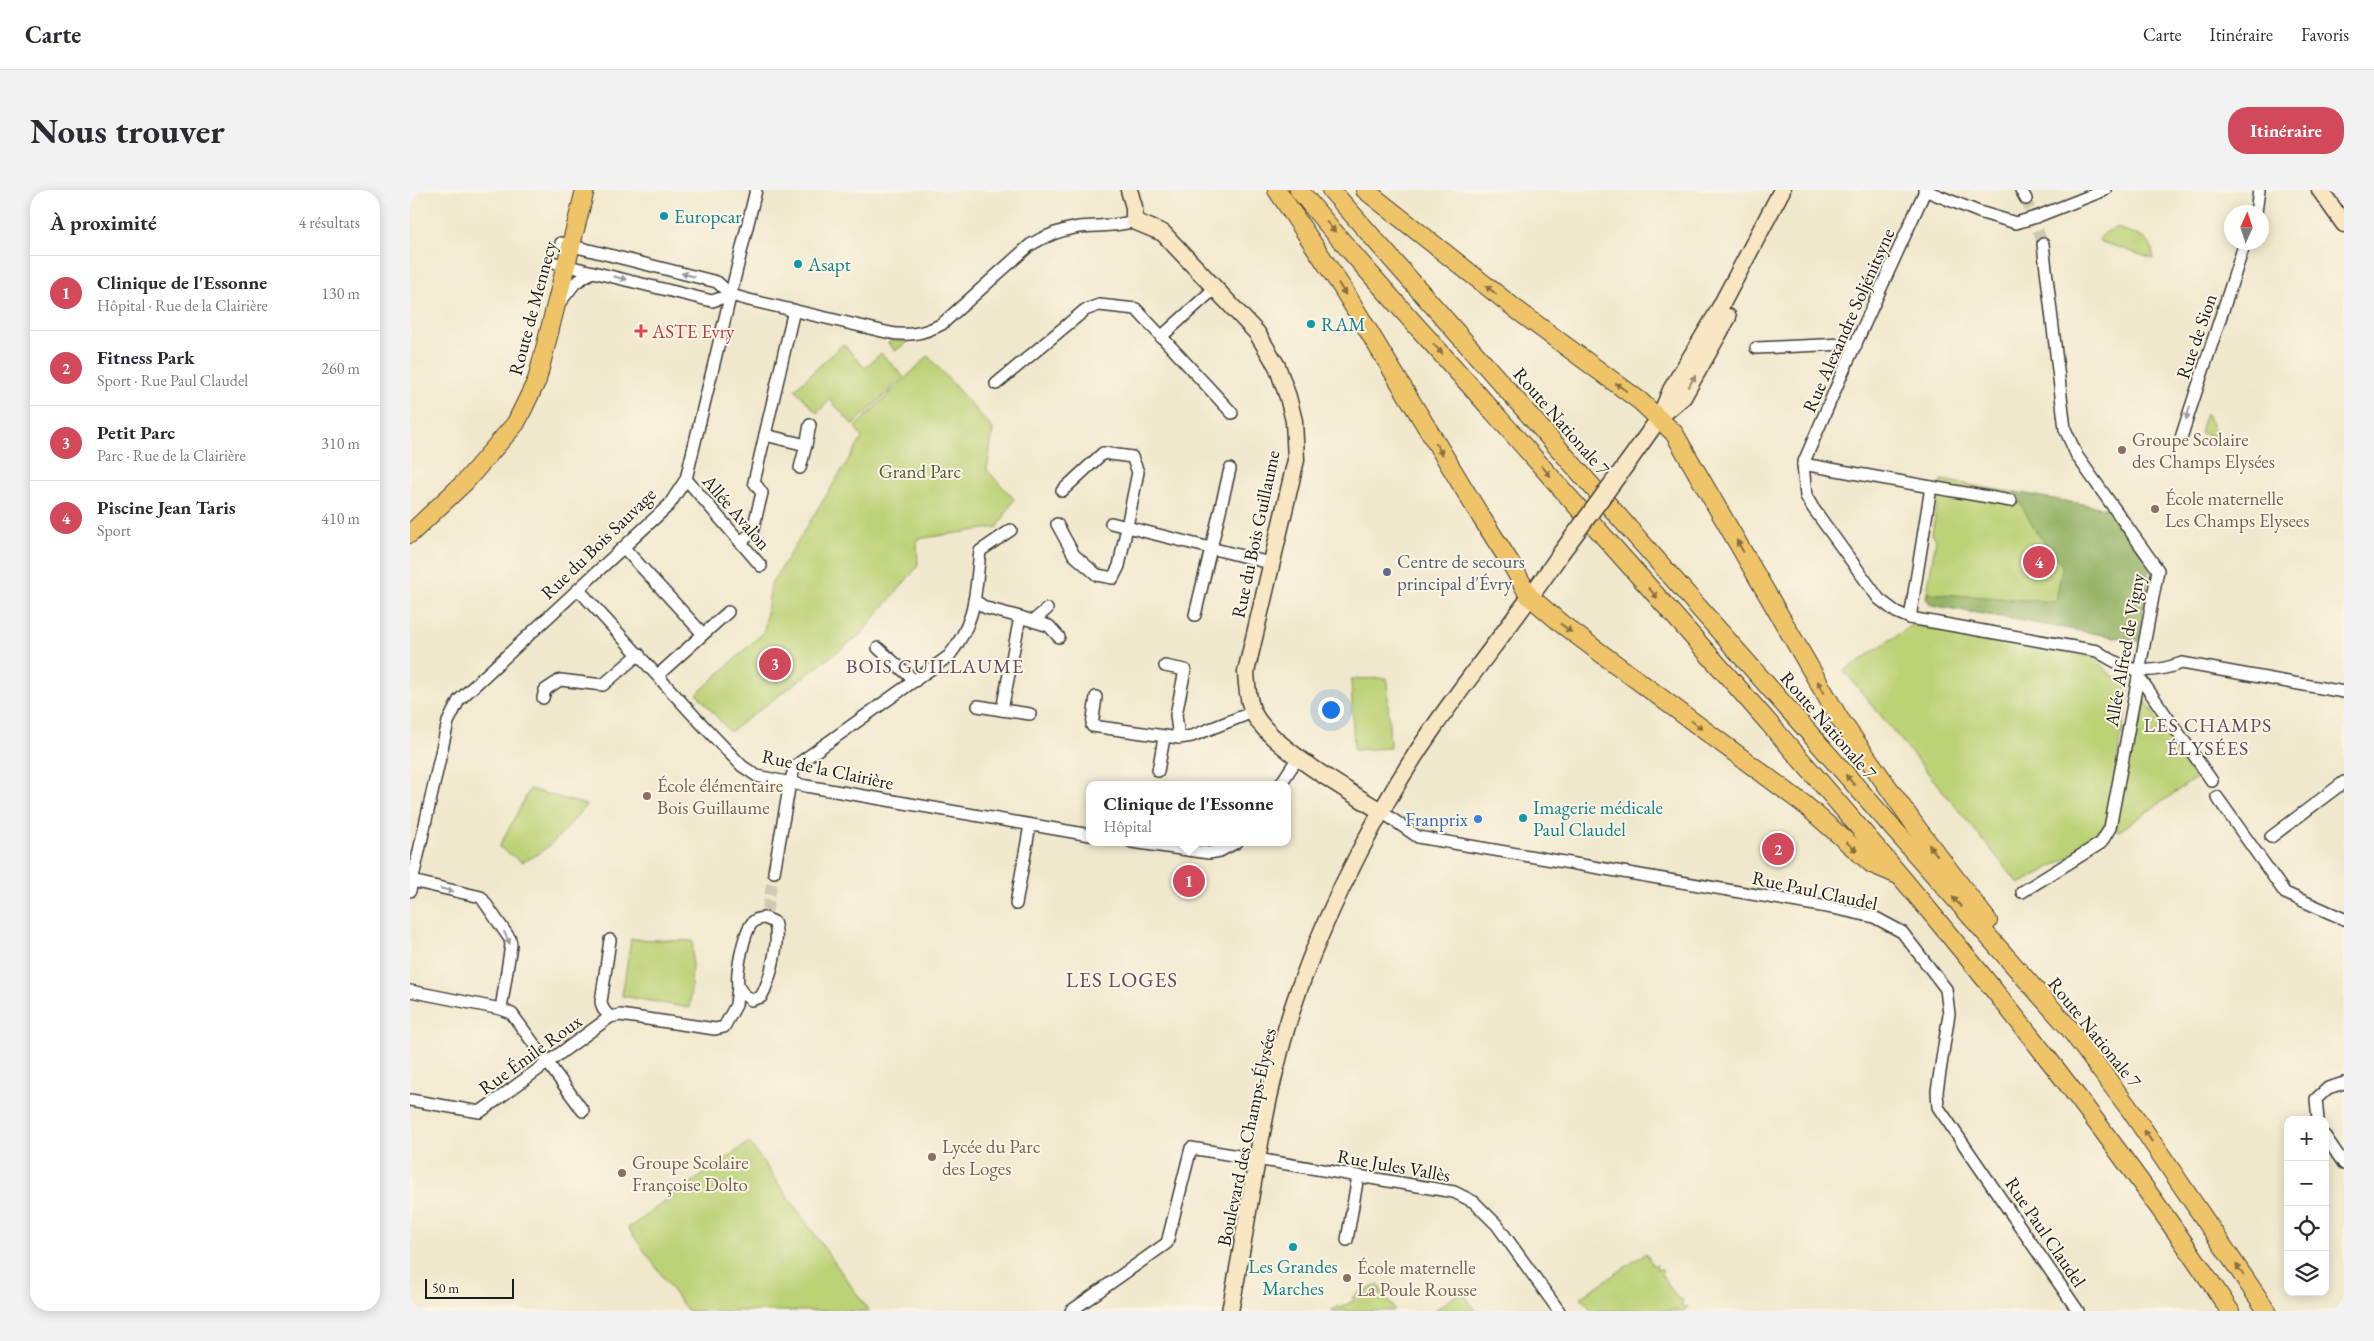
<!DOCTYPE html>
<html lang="fr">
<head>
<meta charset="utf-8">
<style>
  :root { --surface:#fff; --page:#f2f2f3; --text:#2b2b33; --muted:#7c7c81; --line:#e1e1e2; --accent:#d1495b }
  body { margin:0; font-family:"EB Garamond",serif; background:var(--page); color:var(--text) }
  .controls { position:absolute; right:15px; bottom:15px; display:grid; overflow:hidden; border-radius:10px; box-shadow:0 2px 12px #0003 }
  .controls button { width:45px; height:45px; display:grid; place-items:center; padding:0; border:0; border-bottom:1px solid var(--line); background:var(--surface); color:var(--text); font:25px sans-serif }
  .compass { position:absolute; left:1814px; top:15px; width:45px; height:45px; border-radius:50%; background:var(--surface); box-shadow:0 2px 12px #0003; rotate:3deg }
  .scale { position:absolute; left:15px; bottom:12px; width:89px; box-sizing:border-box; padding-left:5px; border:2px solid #1c1c1c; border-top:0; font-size:14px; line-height:18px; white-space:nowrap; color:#1c1c1c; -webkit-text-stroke:4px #fcf5e5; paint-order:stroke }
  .you { position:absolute; left:920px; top:519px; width:18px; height:18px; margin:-12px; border:4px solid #fff; border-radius:50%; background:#1a73e8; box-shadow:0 0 0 8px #1a73e833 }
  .badge { display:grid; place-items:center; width:32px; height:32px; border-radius:50%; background:var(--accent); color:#fff; font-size:16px; font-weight:700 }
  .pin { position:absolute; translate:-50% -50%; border:2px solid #fff; box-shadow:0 1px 5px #0006 }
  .popup { position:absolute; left:676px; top:591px; width:205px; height:65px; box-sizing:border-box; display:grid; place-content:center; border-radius:10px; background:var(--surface); filter:drop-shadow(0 1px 4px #0005); font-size:16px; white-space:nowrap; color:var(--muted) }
  .popup b { font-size:19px; color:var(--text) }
  .popup::after { content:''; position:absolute; left:50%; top:100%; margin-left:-10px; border:10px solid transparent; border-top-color:var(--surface) }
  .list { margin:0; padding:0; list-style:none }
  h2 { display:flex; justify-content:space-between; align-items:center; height:65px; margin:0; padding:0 20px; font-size:21px }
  h2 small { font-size:16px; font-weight:400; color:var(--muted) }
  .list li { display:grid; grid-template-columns:32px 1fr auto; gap:15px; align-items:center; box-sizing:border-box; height:75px; padding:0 20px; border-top:1px solid var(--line) }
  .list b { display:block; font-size:19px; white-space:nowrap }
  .list p { margin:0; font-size:16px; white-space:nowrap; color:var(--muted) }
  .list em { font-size:16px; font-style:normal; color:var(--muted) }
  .icon { flex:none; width:28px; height:28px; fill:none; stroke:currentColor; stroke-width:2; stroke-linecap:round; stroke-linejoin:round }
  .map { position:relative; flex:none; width:1934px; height:1121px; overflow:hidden; border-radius:20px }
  header { display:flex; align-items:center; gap:30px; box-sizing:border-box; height:70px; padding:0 25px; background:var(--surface); border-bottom:1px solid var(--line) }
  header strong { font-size:24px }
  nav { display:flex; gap:28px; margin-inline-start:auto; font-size:18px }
  .intro { display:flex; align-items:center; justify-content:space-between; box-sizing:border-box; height:120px; padding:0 30px }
  h1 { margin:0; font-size:35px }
  .button { padding:12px 22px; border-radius:20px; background:var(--accent); color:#fff; font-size:18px; font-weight:700 }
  main { display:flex; gap:30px; padding:0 30px }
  aside { flex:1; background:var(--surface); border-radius:20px; box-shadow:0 2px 12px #0003 }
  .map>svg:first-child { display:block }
  .green { fill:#bcd276; stroke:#6c7749 }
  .forest { fill:#95b467; stroke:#586842 }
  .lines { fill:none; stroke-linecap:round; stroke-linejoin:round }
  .street-tunnel { stroke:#d0c9b2; stroke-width:11; stroke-dasharray:11 5.5; stroke-linecap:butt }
  .street-casing { stroke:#3c3b36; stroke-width:14 }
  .secondary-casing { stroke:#3c3b36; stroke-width:19 }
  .primary-casing { stroke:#3c3b36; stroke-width:20 }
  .street { stroke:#fff; stroke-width:11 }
  .secondary { stroke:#f9e7c3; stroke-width:16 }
  .primary { stroke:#efc469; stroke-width:18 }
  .secondary-bridge-casing { stroke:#3c3b36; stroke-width:19; stroke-linecap:butt }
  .secondary-bridge { stroke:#f9e7c3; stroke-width:16 }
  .oneway { fill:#867042 }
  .oneway2 { fill:#999 }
  .oneway3 { fill:#968c78 }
  .culture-dot { fill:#0f9aa8; stroke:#fcf5e5; stroke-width:2 }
  .health-dot { fill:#e0444e; stroke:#fcf5e5; stroke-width:2 }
  .education-dot { fill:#8d6e63; stroke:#fcf5e5; stroke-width:2 }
  .service-dot { fill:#5c6f8a; stroke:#fcf5e5; stroke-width:2 }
  .shop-dot { fill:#3f7fe0; stroke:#fcf5e5; stroke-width:2 }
  .labels { text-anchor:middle; stroke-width:4; stroke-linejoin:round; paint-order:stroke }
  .culture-label { font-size:19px; fill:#0d838f; stroke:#fcf5e5; text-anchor:start }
  .street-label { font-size:19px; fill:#1c1c1c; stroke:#fcf5e5 }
  .health-label { font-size:19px; fill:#be3a42; stroke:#fcf5e5; text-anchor:start }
  .education-label { font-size:19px; fill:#785e54; stroke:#fcf5e5; text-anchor:start }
  .park-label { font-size:19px; fill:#545c3c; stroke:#fcf5e5 }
  .service-label { font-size:19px; fill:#4e5e75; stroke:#fcf5e5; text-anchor:start }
  .shop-label { font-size:19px; fill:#366cbe; stroke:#fcf5e5; text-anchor:end }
  .neighbourhood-label { font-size:20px; letter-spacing:1px; fill:#5d4e64; stroke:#fcf5e5 }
  .quarter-label { font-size:21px; letter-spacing:1px; fill:#5d4e64; stroke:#fcf5e5 }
</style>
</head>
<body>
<header>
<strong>Carte</strong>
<nav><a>Carte</a><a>Itinéraire</a><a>Favoris</a></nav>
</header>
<div class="intro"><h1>Nous trouver</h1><a class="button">Itinéraire</a></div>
<main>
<aside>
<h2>À proximité<small>4 résultats</small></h2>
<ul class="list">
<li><span class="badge">1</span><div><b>Clinique de l'Essonne</b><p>Hôpital · Rue de la Clairière</p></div><em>130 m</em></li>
<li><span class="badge">2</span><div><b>Fitness Park</b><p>Sport · Rue Paul Claudel</p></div><em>260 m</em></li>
<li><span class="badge">3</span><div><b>Petit Parc</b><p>Parc · Rue de la Clairière</p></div><em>310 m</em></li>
<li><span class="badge">4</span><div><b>Piscine Jean Taris</b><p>Sport</p></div><em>410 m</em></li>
</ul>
</aside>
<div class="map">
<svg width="1934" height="1121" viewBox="0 0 1934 1121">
  <rect width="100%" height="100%" fill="#fcf5e5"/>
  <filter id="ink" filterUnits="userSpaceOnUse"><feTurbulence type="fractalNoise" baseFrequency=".02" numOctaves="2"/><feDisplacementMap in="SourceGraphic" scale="10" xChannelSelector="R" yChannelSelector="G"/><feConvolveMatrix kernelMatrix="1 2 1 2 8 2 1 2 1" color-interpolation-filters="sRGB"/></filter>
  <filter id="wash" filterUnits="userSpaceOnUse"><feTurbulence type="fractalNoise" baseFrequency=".0096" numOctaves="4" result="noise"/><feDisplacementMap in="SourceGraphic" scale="20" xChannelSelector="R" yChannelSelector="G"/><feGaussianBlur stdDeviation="1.12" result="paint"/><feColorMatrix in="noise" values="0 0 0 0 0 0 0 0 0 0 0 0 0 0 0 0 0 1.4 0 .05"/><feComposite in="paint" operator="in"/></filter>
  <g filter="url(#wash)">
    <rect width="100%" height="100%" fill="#f0e8cc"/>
    <g class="green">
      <path d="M 1707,38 C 1725,45 1745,47 1743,69 L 1689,51 C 1692,43 1699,40 1707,38 Z"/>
      <path d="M 481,150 L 498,152 L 485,161 L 478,153 Z"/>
      <path d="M 433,154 L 455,178 L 471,163 L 494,187 L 443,235 L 420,210 L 407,223 L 385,199 Z"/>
      <path d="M 518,166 L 583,239 L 577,280 L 604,309 L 588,337 L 507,349 L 508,376 L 451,444 L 320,542 L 287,504 L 354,442 L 361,394 L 452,248 L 445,237 Z"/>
      <path d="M 1795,224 L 1797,224 L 1808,247 L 1790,243 Z"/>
      <path d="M 1531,290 L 1700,319 L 1739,380 L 1729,451 L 1521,415 L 1516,408 L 1526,349 L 1522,344 Z"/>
      <path d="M 1502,435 L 1686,468 L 1702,486 L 1720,490 L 1699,626 L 1692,643 L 1678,657 L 1609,694 L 1434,481 Z"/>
      <path d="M 977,488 L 980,558 L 944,560 L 941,489 Z"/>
      <path d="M 1728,500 L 1786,588 L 1708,642 L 1704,637 Z"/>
      <path d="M 120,599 L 176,615 C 159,636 138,663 112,672 L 89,657 Z"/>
      <path d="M 221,749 L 283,751 L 280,818 L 212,806 Z"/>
      <path d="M 339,952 L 459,1121 L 277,1121 L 218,1038 Z"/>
      <path d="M 1236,1063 L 1243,1076 L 1247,1074 L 1246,1080 L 1251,1079 L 1253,1082 L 1251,1084 L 1268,1109 L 1271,1108 L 1273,1110 L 1271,1116 L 1278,1117 L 1274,1121 L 1182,1121 L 1171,1107 Z"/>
      <path d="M 967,1094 L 985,1120 L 983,1121 L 921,1121 L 929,1116 L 931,1118 L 944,1110 L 942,1107 L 953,1100 L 955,1102 Z"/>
      <path d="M 1052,1101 L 1066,1121 L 1024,1121 Z"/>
    </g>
    <path class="forest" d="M 1604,302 L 1700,319 L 1736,370 L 1739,380 L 1729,451 L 1521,415 L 1516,408 L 1517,403 L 1646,412 L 1652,376 L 1624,338 Z"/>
  </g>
  <g filter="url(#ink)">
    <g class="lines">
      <g class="street-tunnel">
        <path d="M 1616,9 L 1633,54"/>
        <path d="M 357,721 L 364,682"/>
      </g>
      <g class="street-casing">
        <g id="street">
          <path d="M 1514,0 L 1569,22 L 1606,33 L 1626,27 L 1695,0"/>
          <path d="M 1611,0 L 1616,9"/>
          <path d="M 1515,1 L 1432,184 L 1393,274 L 1396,306 L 1403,318 L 1469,409 L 1486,422 L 1500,428 L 1687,461 C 1719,482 1735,486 1772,473 L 1934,502"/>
          <path d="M 1846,22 L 1849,0"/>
          <path d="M 151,53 L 307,92 L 321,105 L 339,110 L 476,142 C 497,147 513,144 532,134 L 620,55 C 635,46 650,40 669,37 C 688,35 706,37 724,31"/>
          <path d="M 146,73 L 302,111 L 321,105"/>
          <path d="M 151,111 L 165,93 L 182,82"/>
          <path d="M 751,147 L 805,98"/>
          <path d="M 1346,158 L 1434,154 L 1446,155"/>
          <path d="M 586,194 L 675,120 L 689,115 L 726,119 L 822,223"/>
          <path d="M 355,245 L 396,255 L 400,235"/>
          <path d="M 1770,251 C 1791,185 1814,119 1835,52"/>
          <path d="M 1393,274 L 1521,297 L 1500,428"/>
          <path d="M 390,278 L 396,255"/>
          <path d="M 276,289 L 351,376"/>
          <path d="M 1521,297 L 1601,311"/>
          <path d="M 701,333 L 860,373"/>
          <path d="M 647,334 L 664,365 L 687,385 L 703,388 L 709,376 L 728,282 L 722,267 L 693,263 L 652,301"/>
          <path d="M 330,352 L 342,343 L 352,303 L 344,292 L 384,120"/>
          <path d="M 214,358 L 293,444"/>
          <path d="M 169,400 L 285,527 L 332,576 L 347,586 L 396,596 L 680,645"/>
          <path d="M 564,410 L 576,418 L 610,427"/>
          <path d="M 785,425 L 820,279"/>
          <path d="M 623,431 L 637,419"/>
          <path d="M 468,458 L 505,491"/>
          <path d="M 755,476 L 775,480 L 766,525 L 769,548"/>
          <path d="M 248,485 L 318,422"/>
          <path d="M 1732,491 L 1802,591"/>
          <path d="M 686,507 L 682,536 L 769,548 L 782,546 L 843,522"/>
          <path d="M 133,508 L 135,500 L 150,490 L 193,495 L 229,464"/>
          <path d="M 568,516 L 592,520 L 610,427 L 639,436 L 649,447"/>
          <path d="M 592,520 L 620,524"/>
          <path d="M 748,581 L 754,548"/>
          <path d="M 870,595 L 889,566"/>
          <path d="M 1807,607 L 1875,703 L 1934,729"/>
          <path d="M 972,622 L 1008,647 L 1423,718 L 1464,727 L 1492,742 L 1536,799 L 1539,824 L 1527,901 L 1528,917 L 1668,1121"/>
          <path d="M 1861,647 L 1934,592"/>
          <path d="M 722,652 L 799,663 L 810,661 L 827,652"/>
          <path d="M 364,682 L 380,593 L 385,576 L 539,466 C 567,430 565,404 570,361 L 601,340"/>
          <path d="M 2,691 L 71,707 L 100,749 L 101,755 L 91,819"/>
          <path d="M 0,701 L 38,532 L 49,510 L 259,315 L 276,289 L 346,0"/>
          <path d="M 1612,702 L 1691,653 L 1700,638 L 1748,380 L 1667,266 L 1655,239 L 1633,54"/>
          <path d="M 606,714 L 620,635"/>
          <path d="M 355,728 L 364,732 C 371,750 360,791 351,807 L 341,810 C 335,806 330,802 328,795 C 326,782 334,739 344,731 C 347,729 352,728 355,728 Z"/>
          <path d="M 200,750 L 191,812 L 193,819 L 200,827"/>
          <path d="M 0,801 L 91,819 L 102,824 L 173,921"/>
          <path d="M 0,910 L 70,922 L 200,827 L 210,825 L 305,839 L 314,837 L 326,815 L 328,796"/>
          <path d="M 1908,930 L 1906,909 L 1918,898 L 1934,893"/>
          <path d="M 1915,946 L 1934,974"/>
          <path d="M 937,1050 L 948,986"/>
          <path d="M 661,1121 L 757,1053 L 781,958 L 1044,1002 L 1064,1012 L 1087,1035 L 1149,1121"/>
        </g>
      </g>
      <g class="secondary-casing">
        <g id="secondary">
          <path d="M 719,0 L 724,17 L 724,31 L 753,43 L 847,143 L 867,176 L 878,207 L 884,231 L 886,270 L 836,482 C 837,496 838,511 844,524 C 862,558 939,601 972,622"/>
          <path d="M 1910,0 L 1934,34"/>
          <path d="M 1253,224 L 1273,207 L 1318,127"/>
          <path d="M 1221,268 L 1250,227 L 1261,200 L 1305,127 L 1372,0"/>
          <path d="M 820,1121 C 842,1014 852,903 889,799 C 920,713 971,613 1024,537 C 1065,478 1111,423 1151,363"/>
        </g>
      </g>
      <g class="primary-casing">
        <g id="primary">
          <path d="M 867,0 L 933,99 L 1071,327 L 1103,377 L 1119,406 L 1153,435 L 1395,615 L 1462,674 L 1488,685"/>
          <path d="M 889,0 C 952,78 1021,151 1087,226 C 1342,515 1607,799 1820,1121"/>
          <path d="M 921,0 L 1659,838 L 1721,921 L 1857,1121"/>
          <path d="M 955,0 L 1107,120 L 1230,211 L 1264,243 L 1429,528 L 1507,638 L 1578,731"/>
          <path d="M 0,344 L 55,292 L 106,233 L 127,190 L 175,0"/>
        </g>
      </g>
      <use href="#street" class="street"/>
      <use href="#secondary" class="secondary"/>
      <use href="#primary" class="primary"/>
      <g class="secondary-bridge-casing">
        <path id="secondary-bridge" d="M 1151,363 L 1221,268"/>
      </g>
      <use href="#secondary-bridge" class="secondary-bridge"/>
    </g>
    <defs><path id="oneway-solid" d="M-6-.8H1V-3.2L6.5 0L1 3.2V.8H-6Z" transform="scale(1.25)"/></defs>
    <g class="oneway">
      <use href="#oneway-solid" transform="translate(921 37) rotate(48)"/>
      <use href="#oneway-solid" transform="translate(932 99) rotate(58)"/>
      <use href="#oneway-solid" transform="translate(1081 100) rotate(-142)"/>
      <use href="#oneway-solid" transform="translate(1028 159) rotate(48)"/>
      <use href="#oneway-solid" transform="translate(1211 197) rotate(-144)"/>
      <use href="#oneway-solid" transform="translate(1029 259) rotate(59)"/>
      <use href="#oneway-solid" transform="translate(1136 281) rotate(49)"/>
      <use href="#oneway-solid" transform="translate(1330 356) rotate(-120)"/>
      <use href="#oneway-solid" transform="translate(1243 403) rotate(49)"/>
      <use href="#oneway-solid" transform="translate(1156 438) rotate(38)"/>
      <use href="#oneway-solid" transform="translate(1411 497) rotate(-120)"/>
      <use href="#oneway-solid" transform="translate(1287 535) rotate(37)"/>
      <use href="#oneway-solid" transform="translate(1440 590) rotate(-131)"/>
      <use href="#oneway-solid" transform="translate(1442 657) rotate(41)"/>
      <use href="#oneway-solid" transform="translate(1523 660) rotate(-128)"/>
      <use href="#oneway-solid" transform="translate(1547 712) rotate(-132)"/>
      <use href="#oneway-solid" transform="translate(1738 946) rotate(-125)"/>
      <use href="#oneway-solid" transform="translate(1830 1080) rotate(-124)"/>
    </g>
    <g class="oneway2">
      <use href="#oneway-solid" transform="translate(278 85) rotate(-166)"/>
      <use href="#oneway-solid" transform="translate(210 88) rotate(14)"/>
      <use href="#oneway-solid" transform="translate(1778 223) rotate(107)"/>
      <use href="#oneway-solid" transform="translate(37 700) rotate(14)"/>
      <use href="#oneway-solid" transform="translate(97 748) rotate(65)"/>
    </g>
    <use class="oneway3" href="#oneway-solid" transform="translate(1282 191) rotate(-61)"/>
  </g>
  <g class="culture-dot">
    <circle cx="254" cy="26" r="5"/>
    <circle cx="388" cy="74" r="5"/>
    <circle cx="901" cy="134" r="5"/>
    <circle cx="1113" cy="628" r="5"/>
    <circle cx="883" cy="1057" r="5"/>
  </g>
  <path class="health-dot" d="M228.5 133.5h5v5h5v5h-5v5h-5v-5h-5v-5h5z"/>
  <g class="education-dot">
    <circle cx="1712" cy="260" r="5"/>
    <circle cx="1745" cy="319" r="5"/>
    <circle cx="237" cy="606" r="5"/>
    <circle cx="522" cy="967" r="5"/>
    <circle cx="212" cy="983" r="5"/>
    <circle cx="937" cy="1088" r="5"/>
  </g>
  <circle class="service-dot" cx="977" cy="382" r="5"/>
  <circle class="shop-dot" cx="1068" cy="629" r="5"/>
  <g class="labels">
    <g class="culture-label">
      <text x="264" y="33">Europcar</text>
      <text x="398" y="81">Asapt</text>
      <text x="911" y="141">RAM</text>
      <text x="1123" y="624">Imagerie médicale<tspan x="1123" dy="22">Paul Claudel</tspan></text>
      <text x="883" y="1083" text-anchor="middle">Les Grandes<tspan x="883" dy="22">Marches</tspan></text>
    </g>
    <g class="street-label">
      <text transform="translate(122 118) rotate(-75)" y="7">Route de Mennecy</text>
      <text transform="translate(1438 130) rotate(-66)" y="7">Rue Alexandre Soljénitsyne</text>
      <text transform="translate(1786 146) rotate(-71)" y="7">Rue de Sion</text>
      <text transform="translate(1152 231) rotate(49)" y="7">Route Nationale 7</text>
      <text transform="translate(327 322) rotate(49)" y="7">Allée Avalon</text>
      <text transform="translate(845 344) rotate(-78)" y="7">Rue du Bois Guillaume</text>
      <text transform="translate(188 353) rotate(-44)" y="7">Rue du Bois Sauvage</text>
      <text transform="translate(1714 460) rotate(-80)" y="7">Allée Alfred de Vigny</text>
      <text transform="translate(1419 535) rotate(49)" y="7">Route Nationale 7</text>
      <text transform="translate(418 579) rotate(12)" y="7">Rue de la Clairière</text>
      <text transform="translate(1405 700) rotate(12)" y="7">Rue Paul Claudel</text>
      <text transform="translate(1685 842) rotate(51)" y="7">Route Nationale 7</text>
      <text transform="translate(120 864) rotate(-36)" y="7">Rue Émile Roux</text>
      <text transform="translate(836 947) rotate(-78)" y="7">Boulevard des Champs-Élysées</text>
      <text transform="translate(984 975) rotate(10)" y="7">Rue Jules Vallès</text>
      <text transform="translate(1636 1042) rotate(56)" y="7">Rue Paul Claudel</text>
    </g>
    <g class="health-label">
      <text x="242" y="148">ASTE Evry</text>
    </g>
    <g class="education-label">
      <text x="1722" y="256">Groupe Scolaire<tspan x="1722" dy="22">des Champs Elysées</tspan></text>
      <text x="1755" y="315">École maternelle<tspan x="1755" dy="22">Les Champs Elysees</tspan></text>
      <text x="247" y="602">École élémentaire<tspan x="247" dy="22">Bois Guillaume</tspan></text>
      <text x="532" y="963">Lycée du Parc<tspan x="532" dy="22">des Loges</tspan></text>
      <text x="222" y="979">Groupe Scolaire<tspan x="222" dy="22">Françoise Dolto</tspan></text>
      <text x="947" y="1084">École maternelle<tspan x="947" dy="22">La Poule Rousse</tspan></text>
    </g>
    <g class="park-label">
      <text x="510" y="288">Grand Parc</text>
    </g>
    <g class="service-label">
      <text x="987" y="378">Centre de secours<tspan x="987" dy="22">principal d'Évry</tspan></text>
    </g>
    <g class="shop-label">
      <text x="1058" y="636">Franprix</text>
    </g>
    <g class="neighbourhood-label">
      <text x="525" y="483">BOIS GUILLAUME</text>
      <text x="1798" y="542">LES CHAMPS<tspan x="1798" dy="23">ÉLYSÉES</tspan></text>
    </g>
    <g class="quarter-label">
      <text x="712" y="797">LES LOGES</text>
    </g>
  </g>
</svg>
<div class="controls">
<button>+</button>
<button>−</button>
<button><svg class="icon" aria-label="locate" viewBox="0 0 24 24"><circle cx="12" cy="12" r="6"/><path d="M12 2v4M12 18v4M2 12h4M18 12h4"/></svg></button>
<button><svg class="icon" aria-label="layers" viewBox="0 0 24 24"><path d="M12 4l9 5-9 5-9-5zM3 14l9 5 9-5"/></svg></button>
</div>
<svg class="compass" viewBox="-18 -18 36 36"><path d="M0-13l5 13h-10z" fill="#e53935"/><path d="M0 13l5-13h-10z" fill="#7c7c81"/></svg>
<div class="scale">50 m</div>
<div class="you"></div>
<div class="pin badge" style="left:779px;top:691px">1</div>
<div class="popup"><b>Clinique de l'Essonne</b>Hôpital</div>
<div class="pin badge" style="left:1368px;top:659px">2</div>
<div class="pin badge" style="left:365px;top:474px">3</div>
<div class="pin badge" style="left:1629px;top:372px">4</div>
</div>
</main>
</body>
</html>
